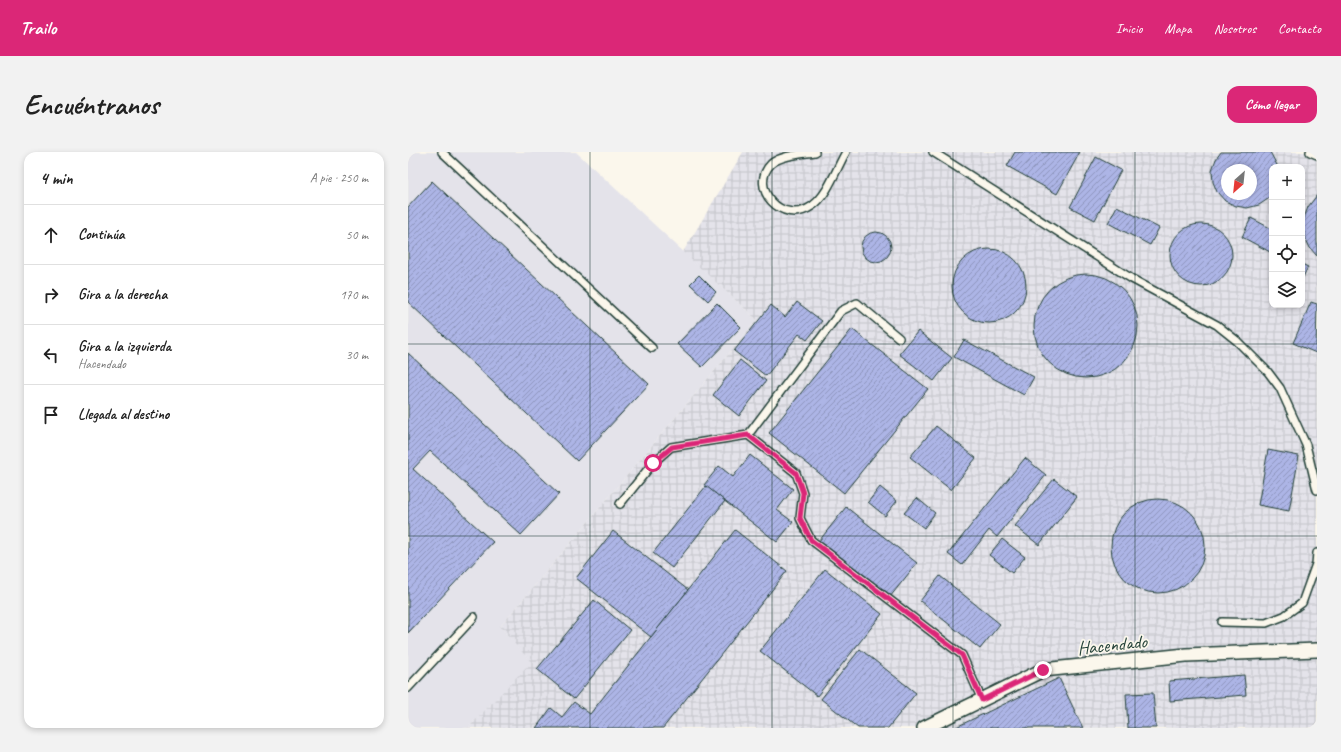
<!DOCTYPE html>
<html lang="es">
<head>
<meta charset="utf-8">
<style>
  :root { --surface:#fff; --page:#f2f2f2; --text:#222; --muted:#767676; --line:#e0e0e0; --accent:#db2777 }
  body { margin:0; font-family:Caveat,sans-serif; background:var(--page); color:var(--text) }
  .controls { position:absolute; right:12px; top:12px; display:grid; overflow:hidden; border-radius:8px; box-shadow:0 2px 6px #0003 }
  .controls button { width:36px; height:36px; display:grid; place-items:center; padding:0; border:0; border-bottom:1px solid var(--line); background:var(--surface); color:var(--text); font:20px sans-serif }
  .compass { position:absolute; left:813px; top:12px; width:36px; height:36px; border-radius:50%; background:var(--surface); box-shadow:0 2px 6px #0003; rotate:207deg }
  .stop { position:absolute; width:12px; height:12px; margin:-9px; border:3px solid #db2777; border-radius:50%; background:#fff }
  .stop.end { background:#db2777; border-color:#fff; box-shadow:0 1px 4px #0008 }
  .list { margin:0; padding:0; list-style:none }
  h2 { display:flex; justify-content:space-between; align-items:center; height:52px; margin:0; padding:0 16px; font-size:17px }
  h2 small { font-size:13px; font-weight:400; color:var(--muted) }
  .list li { display:grid; grid-template-columns:26px 1fr auto; gap:12px; align-items:center; box-sizing:border-box; height:60px; padding:0 16px; border-top:1px solid var(--line) }
  .list b { display:block; font-size:15px; white-space:nowrap }
  .list p { margin:0; font-size:13px; white-space:nowrap; color:var(--muted) }
  .list em { font-size:13px; font-style:normal; color:var(--muted) }
  .icon { flex:none; width:22px; height:22px; fill:none; stroke:currentColor; stroke-width:2; stroke-linecap:round; stroke-linejoin:round }
  .map { position:relative; flex:none; width:909px; height:576px; overflow:hidden; border-radius:12px }
  header { display:flex; align-items:center; gap:24px; box-sizing:border-box; height:56px; padding:0 20px; background:var(--accent); color:#fff }
  header strong { font-size:19px }
  nav { display:flex; gap:22px; margin-inline-start:auto; font-size:14px }
  .intro { display:flex; align-items:center; justify-content:space-between; box-sizing:border-box; height:96px; padding:0 24px }
  h1 { margin:0; font-size:28px }
  .button { padding:10px 18px; border-radius:12px; background:var(--accent); color:#fff; font-size:14px; font-weight:700 }
  main { display:flex; gap:24px; padding:0 24px }
  aside { flex:1; background:var(--surface); border-radius:12px; box-shadow:0 2px 6px #0003 }
  .map>svg:first-child { display:block }
  .built { fill:#e4e3ea }
  .industrial { fill:url(#industrial-grid); fill-rule:evenodd }
  .building { fill:url(#building-hatch); stroke:#1f3d34; fill-rule:evenodd }
  .lines { fill:none; stroke-linecap:round; stroke-linejoin:round }
  .lane-casing { stroke:#1f3d34; stroke-width:10 }
  .street-casing { stroke:#1f3d34; stroke-width:16 }
  .lane { stroke:#fbf7ec; stroke-width:7 }
  .street { stroke:#fbf7ec; stroke-width:13 }
  .route { stroke:#db2777; stroke-width:5 }
  .grid { fill:none; stroke:#1f3d34; stroke-width:1; stroke-opacity:0.55 }
  .labels { text-anchor:middle; stroke-width:3.5; stroke-linejoin:round; paint-order:stroke }
  .street-label { font-size:19px; fill:#1f3d34; stroke:#fbf7ec }
</style>
</head>
<body>
<header>
<strong>Trailo</strong>
<nav><a>Inicio</a><a>Mapa</a><a>Nosotros</a><a>Contacto</a></nav>
</header>
<div class="intro"><h1>Encuéntranos</h1><a class="button">Cómo llegar</a></div>
<main>
<aside>
<h2>4 min<small>A pie · 250 m</small></h2>
<ul class="list">
<li><svg class="icon" aria-label="ahead" viewBox="0 0 24 24"><path d="M12 20V5M6 11l6-6 6 6"/></svg><div><b>Continúa</b></div><em>50 m</em></li>
<li><svg class="icon" aria-label="right" viewBox="0 0 24 24"><path d="M7 20v-9h11M14 6l5 5-5 5"/></svg><div><b>Gira a la derecha</b></div><em>170 m</em></li>
<li><svg class="icon" aria-label="left" viewBox="0 0 24 24"><path d="M17 20v-9H6M10 6l-5 5 5 5"/></svg><div><b>Gira a la izquierda</b><p>Hacendado</p></div><em>30 m</em></li>
<li><svg class="icon" aria-label="arrive" viewBox="0 0 24 24"><path d="M6 21V4h12l-3 4 3 4H6"/></svg><div><b>Llegada al destino</b></div></li>
</ul>
</aside>
<div class="map">
<svg width="909" height="576" viewBox="0 0 909 576">
  <defs>
    <pattern id="industrial-grid" width="8" height="8" patternUnits="userSpaceOnUse"><rect width="8" height="8" fill="#e4e3ea"/><path d="M0 4h8M4 0v8" fill="none" stroke="#c3c4c9"/></pattern>
    <pattern id="building-hatch" width="6" height="6" patternUnits="userSpaceOnUse"><rect width="6" height="6" fill="#adb5e6"/><path d="M-1 1l2-2M0 6l6-6M5 7l2-2" fill="none" stroke="#8c94bb"/></pattern>
  </defs>
  <rect width="100%" height="100%" fill="#fbf7ec"/>
  <filter id="ink" filterUnits="userSpaceOnUse"><feTurbulence type="fractalNoise" baseFrequency=".025" numOctaves="2"/><feDisplacementMap in="SourceGraphic" scale="8" xChannelSelector="R" yChannelSelector="G"/><feConvolveMatrix kernelMatrix="1 2 1 2 8 2 1 2 1" color-interpolation-filters="sRGB"/></filter>
  <g filter="url(#ink)">
    <path class="built" d="M 0,0 L 168,0 L 349,168 L 92,475 L 124,510 L 60,576 L 0,576 Z"/>
    <path class="industrial" d="M 335,0 L 909,0 L 909,576 L 60,576 L 123,510 L 92,475 L 349,168 L 275,100 ZM 864,15 L 894,15 L 894,153 L 864,153 ZM 819,18 L 843,18 L 843,42 L 819,42 Z"/>
    <g class="building">
      <path d="M 607,0 L 672,0 L 649,42 L 599,14 Z"/>
      <path d="M 813,0 L 862,0 L 870,15 L 864,15 L 864,42 L 860,47 L 851,53 L 839,56 L 828,54 L 817,49 L 809,40 L 805,30 L 804,18 L 808,7 ZM 819,18 L 843,18 L 843,42 L 819,42 Z"/>
      <path d="M 688,5 L 713,18 L 687,68 L 662,55 Z"/>
      <path d="M 24,29 L 241,232 L 169,309 L 0,150 L 0,55 Z"/>
      <path d="M 909,43 L 909,104 L 902,96 L 896,83 L 895,69 L 900,55 Z"/>
      <path d="M 709,54 L 751,76 L 742,93 L 700,71 Z"/>
      <path d="M 843,66 L 864,77 L 864,101 L 834,85 Z"/>
      <circle cx="793" cy="103" r="31"/>
      <circle cx="468" cy="95" r="15"/>
      <circle cx="581" cy="134" r="37"/>
      <path d="M 894,112 L 900,115 L 894,127 Z"/>
      <circle cx="678" cy="174" r="52"/>
      <path d="M 291,123 L 308,140 L 300,149 L 282,132 Z"/>
      <path d="M 389,150 L 414,169 L 399,188 L 391,182 L 358,224 L 326,199 L 363,153 L 377,165 Z"/>
      <path d="M 903,150 L 909,152 L 908,201 L 885,191 Z"/>
      <path d="M 309,151 L 333,175 L 294,215 L 269,192 Z"/>
      <path d="M 444,177 L 520,237 L 436,341 L 361,281 Z"/>
      <path d="M 510,179 L 544,206 L 526,229 L 491,202 Z"/>
      <path d="M 556,188 L 626,225 L 616,243 L 546,205 Z"/>
      <path d="M 0,201 L 151,342 L 113,383 L 22,299 L 5,317 L 85,390 L 0,481 Z"/>
      <path d="M 332,208 L 358,229 L 331,264 L 305,243 Z"/>
      <path d="M 528,274 L 568,306 L 543,338 L 502,305 Z"/>
      <path d="M 860,298 L 891,304 L 881,359 L 850,353 Z"/>
      <path d="M 342,303 L 385,337 L 369,358 L 385,370 L 369,390 L 296,333 L 311,314 L 325,325 Z"/>
      <path d="M 617,306 L 638,323 L 589,385 L 581,378 L 554,413 L 540,402 Z"/>
      <path d="M 646,327 L 669,345 L 631,393 L 607,374 Z"/>
      <path d="M 298,334 L 317,349 L 264,416 L 245,401 Z"/>
      <path d="M 472,335 L 489,349 L 477,364 L 460,350 Z"/>
      <path d="M 509,346 L 527,361 L 516,376 L 496,361 Z"/>
      <circle cx="750" cy="394" r="47"/>
      <path d="M 438,355 L 509,411 L 482,445 L 411,389 Z"/>
      <path d="M 327,378 L 379,419 L 255,576 L 128,576 L 143,556 L 154,565 L 166,550 L 182,562 Z"/>
      <path d="M 205,379 L 280,438 L 243,485 L 168,426 Z"/>
      <path d="M 594,387 L 617,405 L 604,421 L 581,403 Z"/>
      <path d="M 417,417 L 474,462 L 409,544 L 352,499 Z"/>
      <path d="M 532,424 L 592,472 L 572,497 L 512,449 Z"/>
      <path d="M 186,448 L 222,478 L 166,547 L 129,517 Z"/>
      <path d="M 452,497 L 508,541 L 480,576 L 450,576 L 413,547 Z"/>
      <path d="M 836,523 L 838,543 L 762,549 L 761,529 Z"/>
      <path d="M 651,526 L 675,576 L 546,576 Z"/>
      <path d="M 745,541 L 748,576 L 720,576 L 718,542 Z"/>
    </g>
    <g class="lines">
      <g class="lane-casing">
        <g id="lane">
          <path d="M 34,0 L 244,196"/>
          <path d="M 407,0 C 395,2 373,3 363,12 C 340,35 374,75 404,54 C 420,43 428,17 438,0"/>
          <path d="M 525,0 L 724,127 L 809,173 L 829,189 L 860,220 L 872,236 L 898,293 L 909,338"/>
          <path d="M 902,0 L 909,3"/>
          <path d="M 340,283 L 433,159 L 449,151 L 491,186"/>
          <path d="M 212,352 L 245,311 L 263,295 L 340,283 L 388,321 L 395,341 L 392,366 L 403,388 L 554,503 L 574,548"/>
          <path d="M 814,470 L 858,471 L 876,464 L 894,451 L 908,412 L 909,401"/>
          <path d="M 0,536 L 66,465"/>
        </g>
      </g>
      <g class="street-casing">
        <path id="street" d="M 516,576 L 635,518 L 778,503 L 909,498"/>
      </g>
      <use href="#lane" class="lane"/>
      <use href="#street" class="street"/>
    </g>
  </g>
  <g class="lines" filter="url(#ink)">
    <path class="route" d="M 245,311 L 264,295 L 340,283 L 388,321 L 395,341 L 392,366 L 403,388 L 554,503 L 574,548 L 635,518"/>
  </g>
  <path class="grid" d="M 182,0 L 182,576M 364,0 L 364,576M 545,0 L 545,576M 727,0 L 727,576M 0,192 L 909,192M 0,384 L 909,384"/>
  <g class="labels">
    <g class="street-label">
      <text transform="translate(704 492) rotate(-6)" y="7">Hacendado</text>
    </g>
  </g>
</svg>
<div class="controls">
<button>+</button>
<button>−</button>
<button><svg class="icon" aria-label="locate" viewBox="0 0 24 24"><circle cx="12" cy="12" r="6"/><path d="M12 2v4M12 18v4M2 12h4M18 12h4"/></svg></button>
<button><svg class="icon" aria-label="layers" viewBox="0 0 24 24"><path d="M12 4l9 5-9 5-9-5zM3 14l9 5 9-5"/></svg></button>
</div>
<svg class="compass" viewBox="-18 -18 36 36"><path d="M0-13l5 13h-10z" fill="#e53935"/><path d="M0 13l5-13h-10z" fill="#767676"/></svg>
<div class="stop" style="left:245px;top:311px"></div>
<div class="stop end" style="left:635px;top:518px"></div>
</div>
</main>
</body>
</html>
